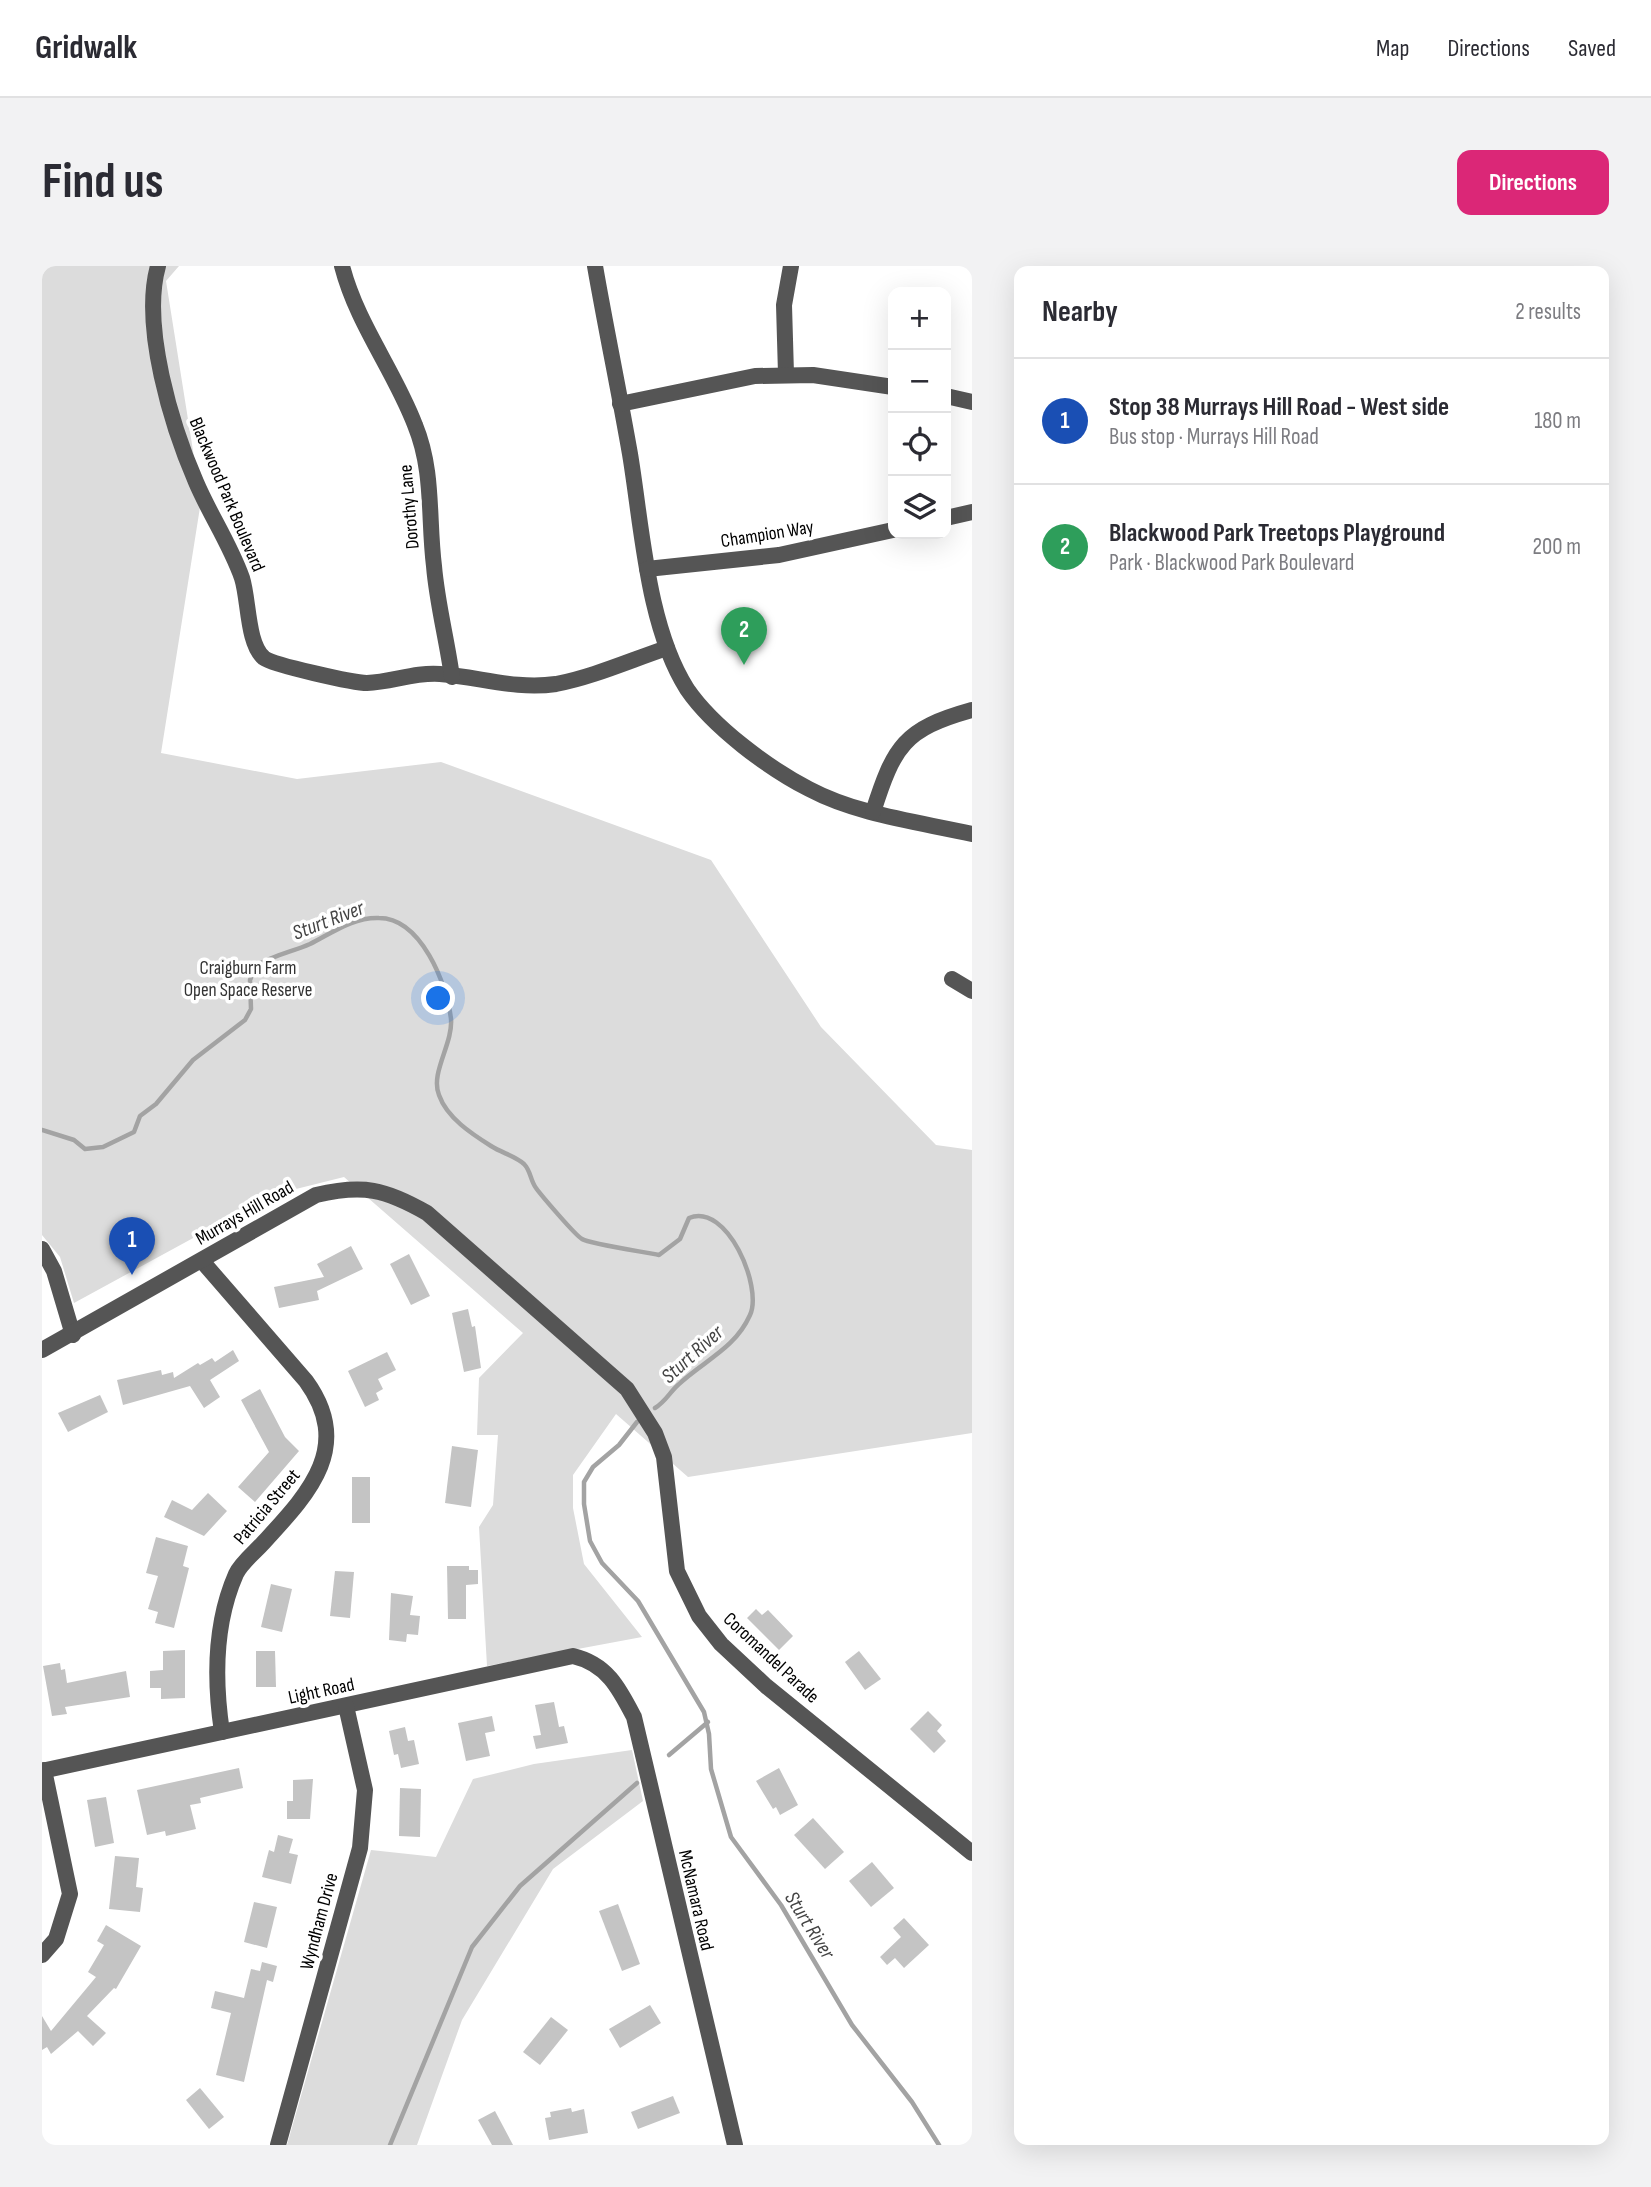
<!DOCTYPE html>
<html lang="en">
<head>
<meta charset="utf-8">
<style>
  :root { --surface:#fff; --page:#f2f2f3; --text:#2b2b33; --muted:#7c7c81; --line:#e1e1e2; --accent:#db2777 }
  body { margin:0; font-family:"Sofia Sans Condensed",sans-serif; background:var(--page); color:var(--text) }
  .controls { position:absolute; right:21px; top:21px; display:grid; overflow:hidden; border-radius:14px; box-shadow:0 7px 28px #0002 }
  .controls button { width:63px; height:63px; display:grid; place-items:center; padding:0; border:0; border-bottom:2px solid var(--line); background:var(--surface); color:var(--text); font:35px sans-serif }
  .you { position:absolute; left:397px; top:733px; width:24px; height:24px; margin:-18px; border:5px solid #fff; border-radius:50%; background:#1a73e8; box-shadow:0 0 0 10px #1a73e833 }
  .badge { display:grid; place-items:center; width:46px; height:46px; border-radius:50%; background:var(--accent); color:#fff; font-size:23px; font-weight:700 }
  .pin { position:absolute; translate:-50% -58px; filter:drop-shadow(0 2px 4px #0008) }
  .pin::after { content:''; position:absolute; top:37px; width:24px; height:21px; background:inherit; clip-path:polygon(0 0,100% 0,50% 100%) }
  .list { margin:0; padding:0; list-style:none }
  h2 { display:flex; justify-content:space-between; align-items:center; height:91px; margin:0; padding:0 28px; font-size:30px }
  h2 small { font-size:23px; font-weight:400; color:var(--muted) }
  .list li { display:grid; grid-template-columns:46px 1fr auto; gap:21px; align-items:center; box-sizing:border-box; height:126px; padding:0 28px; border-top:2px solid var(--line) }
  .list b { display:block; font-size:26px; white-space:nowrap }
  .list p { margin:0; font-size:23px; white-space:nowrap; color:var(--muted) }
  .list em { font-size:23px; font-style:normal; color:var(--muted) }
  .icon { flex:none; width:38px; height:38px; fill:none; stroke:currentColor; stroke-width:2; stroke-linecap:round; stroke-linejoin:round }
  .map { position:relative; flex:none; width:930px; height:1879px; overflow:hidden; border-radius:14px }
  header { display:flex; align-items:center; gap:42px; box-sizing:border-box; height:98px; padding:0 35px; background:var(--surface); border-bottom:2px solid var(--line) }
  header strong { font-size:33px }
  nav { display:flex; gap:38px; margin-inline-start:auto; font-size:24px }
  .intro { display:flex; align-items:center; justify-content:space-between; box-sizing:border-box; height:168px; padding:0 42px }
  h1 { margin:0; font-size:49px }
  .button { padding:18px 32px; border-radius:14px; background:var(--accent); color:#fff; font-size:24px; font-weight:700 }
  main { display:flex; gap:42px; padding:0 42px }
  aside { flex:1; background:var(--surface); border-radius:14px; box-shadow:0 7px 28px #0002 }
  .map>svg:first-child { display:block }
  .green { fill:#dcdcdc }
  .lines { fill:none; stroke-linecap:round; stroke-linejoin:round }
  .stream { stroke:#a3a3a3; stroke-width:4.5 }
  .building { fill:#c4c4c4 }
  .minor { stroke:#555; stroke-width:16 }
  .labels { text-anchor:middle; stroke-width:7; stroke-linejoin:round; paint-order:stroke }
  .street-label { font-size:19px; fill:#000; stroke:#fff }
  .park-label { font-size:19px; fill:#333; stroke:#fff }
  .water-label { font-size:21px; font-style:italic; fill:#444; stroke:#fff }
</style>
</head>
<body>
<header>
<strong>Gridwalk</strong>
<nav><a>Map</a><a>Directions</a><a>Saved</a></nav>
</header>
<div class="intro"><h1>Find us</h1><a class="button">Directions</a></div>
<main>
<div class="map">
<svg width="930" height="1879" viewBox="0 0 930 1879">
  <rect width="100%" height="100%" fill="#fff"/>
  <g class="green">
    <path d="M 0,0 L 137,0 L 124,15 L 159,235 L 119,487 L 255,513 L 399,496 L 669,594 L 779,761 L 894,879 L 930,884 L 930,1167 L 646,1211 L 574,1148 L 531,1209 L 531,1242 L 542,1298 L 600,1371 L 445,1400 L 437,1261 L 451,1239 L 456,1169 L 435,1169 L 437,1112 L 481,1067 L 302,911 L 230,929 L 32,1037 L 18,991 L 0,969 Z"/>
    <path d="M 590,1484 L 601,1535 L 511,1603 L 420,1754 L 375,1879 L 245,1879 L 329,1584 L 394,1591 L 431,1513 L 492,1498 Z"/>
  </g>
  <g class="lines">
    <g class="stream">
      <path d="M 0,864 L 32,874 L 43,883 L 61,881 L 92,866 L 98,850 L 114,838 L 151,794 L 203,754 L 209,743 L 208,714 L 214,700 C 231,689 250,686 268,678 C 290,667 311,651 337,652 C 379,652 405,718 409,753 C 411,778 388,807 397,829 C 405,852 430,868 449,880 C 460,887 473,890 482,898 C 489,905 488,914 494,922 C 499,929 533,969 540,973 C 548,978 603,986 617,989 L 638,973 L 647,952 C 685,936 721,1021 708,1049 C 693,1083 661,1095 636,1119 C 628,1126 623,1136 613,1142"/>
      <path d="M 595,1156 L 577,1179 L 551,1201 L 542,1216 L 542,1238 L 548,1275 L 560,1297 L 596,1335 L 662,1446 L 667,1468 L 669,1503 L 689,1571 L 739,1639 L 810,1759 L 870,1836 L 897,1879"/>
      <path d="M 627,1489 L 666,1456"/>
      <path d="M 348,1879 L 430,1681 L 478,1620 L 595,1517"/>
    </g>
  </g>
  <g class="building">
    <path d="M 309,980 L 321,1003 L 275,1025 L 277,1034 L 237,1042 L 232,1021 L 282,1011 L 275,998 Z"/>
    <path d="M 367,988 L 388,1030 L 369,1039 L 348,998 Z"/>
    <path d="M 426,1043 L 430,1061 L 433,1060 L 439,1102 L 422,1106 L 410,1047 Z"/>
    <path d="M 191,1084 L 197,1095 L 168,1114 L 178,1131 L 162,1142 L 148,1120 L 81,1139 L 75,1114 L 119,1104 L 120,1109 L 131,1106 L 132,1112 L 156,1097 L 158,1099 L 170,1092 L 173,1096 Z"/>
    <path d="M 345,1086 L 354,1104 L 336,1113 L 341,1123 L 334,1127 L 337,1134 L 323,1141 L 306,1105 Z"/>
    <path d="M 218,1123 L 243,1171 L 257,1185 L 213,1236 L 196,1221 L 227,1186 L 199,1134 Z"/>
    <path d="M 58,1129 L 66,1146 L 26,1166 L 16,1147 Z"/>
    <path d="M 410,1180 L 436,1184 L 429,1241 L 403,1237 Z"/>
    <rect x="310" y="1211" width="18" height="46"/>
    <path d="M 166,1227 L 185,1245 L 162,1270 L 122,1251 L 130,1234 L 150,1244 Z"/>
    <path d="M 114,1271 L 146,1280 L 141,1300 L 147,1302 L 132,1362 L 113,1357 L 116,1346 L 106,1343 L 116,1310 L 104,1307 Z"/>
    <path d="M 405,1300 L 427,1300 L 427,1304 L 436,1304 L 436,1318 L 424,1319 L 424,1353 L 406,1353 Z"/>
    <path d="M 293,1305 L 312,1306 L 308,1352 L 288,1350 Z"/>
    <path d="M 229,1318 L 250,1323 L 240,1366 L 219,1361 Z"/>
    <path d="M 349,1327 L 371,1330 L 368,1349 L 378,1350 L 376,1369 L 365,1368 L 364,1376 L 347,1374 Z"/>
    <path d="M 714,1343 L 720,1349 L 726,1344 L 751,1370 L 737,1384 L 705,1352 Z"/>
    <path d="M 143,1384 L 143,1432 L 119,1433 L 119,1422 L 108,1422 L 108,1405 L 121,1404 L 121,1385 Z"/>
    <path d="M 214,1385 L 233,1385 L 234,1421 L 214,1421 Z"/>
    <path d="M 817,1385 L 839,1413 L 823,1424 L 803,1396 Z"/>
    <path d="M 18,1397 L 19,1404 L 23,1403 L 25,1417 L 84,1405 L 88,1431 L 23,1441 L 25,1448 L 10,1450 L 1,1400 Z"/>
    <path d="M 512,1436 L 517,1461 L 522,1460 L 526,1477 L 494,1483 L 491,1470 L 499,1469 L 493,1439 Z"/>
    <path d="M 886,1445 L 900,1459 L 895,1465 L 904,1475 L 892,1487 L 868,1463 Z"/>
    <path d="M 450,1450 L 453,1465 L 443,1467 L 448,1490 L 424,1495 L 416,1457 Z"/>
    <path d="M 363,1461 L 366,1475 L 372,1474 L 377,1498 L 359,1502 L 356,1488 L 352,1489 L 347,1465 Z"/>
    <path d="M 197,1502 L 201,1522 L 158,1532 L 159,1537 L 148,1539 L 154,1563 L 124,1570 L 123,1565 L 105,1569 L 95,1524 Z"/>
    <path d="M 737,1502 L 756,1539 L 738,1549 L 734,1541 L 731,1543 L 714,1515 Z"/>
    <path d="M 271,1513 L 268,1553 L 245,1553 L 245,1535 L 251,1535 L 251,1514 Z"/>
    <path d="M 358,1522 L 379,1523 L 378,1571 L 357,1570 Z"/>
    <path d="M 64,1531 L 72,1577 L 53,1581 L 45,1534 Z"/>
    <path d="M 771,1552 L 802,1586 L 783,1603 L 752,1569 Z"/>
    <path d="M 236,1569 L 251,1573 L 247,1587 L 256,1589 L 249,1618 L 220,1611 L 227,1584 L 232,1586 Z"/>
    <path d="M 73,1590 L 97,1592 L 94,1621 L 101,1622 L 98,1646 L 67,1643 Z"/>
    <path d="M 830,1596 L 852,1622 L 829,1641 L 807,1615 Z"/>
    <path d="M 212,1636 L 235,1641 L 225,1682 L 202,1676 Z"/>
    <path d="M 576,1638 L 598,1698 L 580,1705 L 557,1645 Z"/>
    <path d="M 862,1652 L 887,1679 L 862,1702 L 853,1692 L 845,1699 L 838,1691 L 859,1671 L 851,1662 Z"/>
    <path d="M 64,1659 L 99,1680 L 74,1723 L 72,1722 L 45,1750 L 64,1767 L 51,1780 L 36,1765 L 9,1788 L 5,1781 L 0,1784 L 0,1750 L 9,1765 L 54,1711 L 46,1706 L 62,1679 L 55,1675 Z"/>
    <path d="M 220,1696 L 235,1700 L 231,1716 L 225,1714 L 202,1816 L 174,1809 L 189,1747 L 169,1742 L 173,1725 L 202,1732 L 209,1703 L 218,1705 Z"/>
    <path d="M 608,1739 L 619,1757 L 578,1782 L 567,1763 Z"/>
    <path d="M 509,1751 L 526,1764 L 498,1799 L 481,1786 Z"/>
    <path d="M 158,1822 L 182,1851 L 167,1863 L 144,1834 Z"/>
    <path d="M 631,1830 L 638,1847 L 596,1863 L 589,1846 Z"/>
    <path d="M 529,1842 L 530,1846 L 542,1843 L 546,1867 L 507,1874 L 503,1852 L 509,1851 L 508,1846 Z"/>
    <path d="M 453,1845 L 471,1879 L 450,1879 L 436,1854 Z"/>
  </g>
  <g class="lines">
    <g class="minor">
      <path d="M 116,0 C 99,60 130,161 154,216 C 168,249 188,278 200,312 C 207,334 205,378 222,392 C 231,399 312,417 325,417 C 350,416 373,406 398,408 C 438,411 474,424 514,418 C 551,411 589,394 625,382"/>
      <path d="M 300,0 C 315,58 352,104 373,159 C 392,205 386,252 392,300 C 395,337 405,374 410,411"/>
      <path d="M 553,0 C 564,63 577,125 588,188 C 600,260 605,360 645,423 C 671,461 726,502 767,523 C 816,549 877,556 930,568"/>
      <path d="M 744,108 L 742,39 L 749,0"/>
      <path d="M 904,130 L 930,136"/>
      <path d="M 578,138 L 713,110 L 771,109 L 851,121"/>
      <path d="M 904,252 L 930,246"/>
      <path d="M 605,303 L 737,289 L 851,264"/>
      <path d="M 831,546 C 852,480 862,463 930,444"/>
      <path d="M 910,713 L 930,725"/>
      <path d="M 0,983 L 12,1005 L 31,1069"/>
      <path d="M 160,995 L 264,1115 C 312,1181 266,1228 222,1276 C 213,1286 199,1297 194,1308 C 172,1358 172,1413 180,1466"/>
      <path d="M 0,1084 L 274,929 C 321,918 343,923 385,947 L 585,1123 L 613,1167 L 622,1191 L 635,1305 L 657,1350 L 679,1378 L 724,1420 L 930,1587"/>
      <path d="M 0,1505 L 531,1390 C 565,1398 577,1422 592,1451 L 693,1879"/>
      <path d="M 0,1689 L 14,1673 L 28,1628 L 2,1504"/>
      <path d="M 236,1879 L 318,1582 L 323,1524 L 304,1440"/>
    </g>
  </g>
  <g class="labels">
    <g class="street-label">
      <text transform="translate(186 228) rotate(67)" y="7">Blackwood Park Boulevard</text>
      <text transform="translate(366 241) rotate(-95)" y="7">Dorothy Lane</text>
      <text transform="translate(725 267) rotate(-9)" y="7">Champion Way</text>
      <text transform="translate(202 946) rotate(-30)" y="7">Murrays Hill Road</text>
      <text transform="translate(224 1240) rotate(-50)" y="7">Patricia Street</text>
      <text transform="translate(730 1391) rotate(43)" y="7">Coromandel Parade</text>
      <text transform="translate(279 1424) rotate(-12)" y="7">Light Road</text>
      <text transform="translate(655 1634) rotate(77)" y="7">McNamara Road</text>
      <text transform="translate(276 1655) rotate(-75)" y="7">Wyndham Drive</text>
    </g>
    <g class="park-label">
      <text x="206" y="708">Craigburn Farm<tspan x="206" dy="22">Open Space Reserve</tspan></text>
    </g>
    <g class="water-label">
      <text transform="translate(286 654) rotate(-21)" y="7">Sturt River</text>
      <text transform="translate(650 1088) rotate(-42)" y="7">Sturt River</text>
      <text transform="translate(768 1659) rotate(58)" y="7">Sturt River</text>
    </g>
  </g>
</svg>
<div class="controls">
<button>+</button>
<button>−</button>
<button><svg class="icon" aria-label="locate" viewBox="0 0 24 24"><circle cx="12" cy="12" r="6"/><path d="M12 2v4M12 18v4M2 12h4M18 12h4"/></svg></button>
<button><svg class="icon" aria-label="layers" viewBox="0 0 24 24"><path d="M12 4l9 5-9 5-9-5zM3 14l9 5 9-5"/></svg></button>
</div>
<div class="you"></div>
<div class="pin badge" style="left:90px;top:1009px;background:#1a4fb4">1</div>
<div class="pin badge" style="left:702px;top:399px;background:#2e9e5b">2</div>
</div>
<aside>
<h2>Nearby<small>2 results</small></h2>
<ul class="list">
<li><span class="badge" style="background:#1a4fb4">1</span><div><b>Stop 38 Murrays Hill Road - West side</b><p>Bus stop · Murrays Hill Road</p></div><em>180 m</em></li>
<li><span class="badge" style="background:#2e9e5b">2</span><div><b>Blackwood Park Treetops Playground</b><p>Park · Blackwood Park Boulevard</p></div><em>200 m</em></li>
</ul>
</aside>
</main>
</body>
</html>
